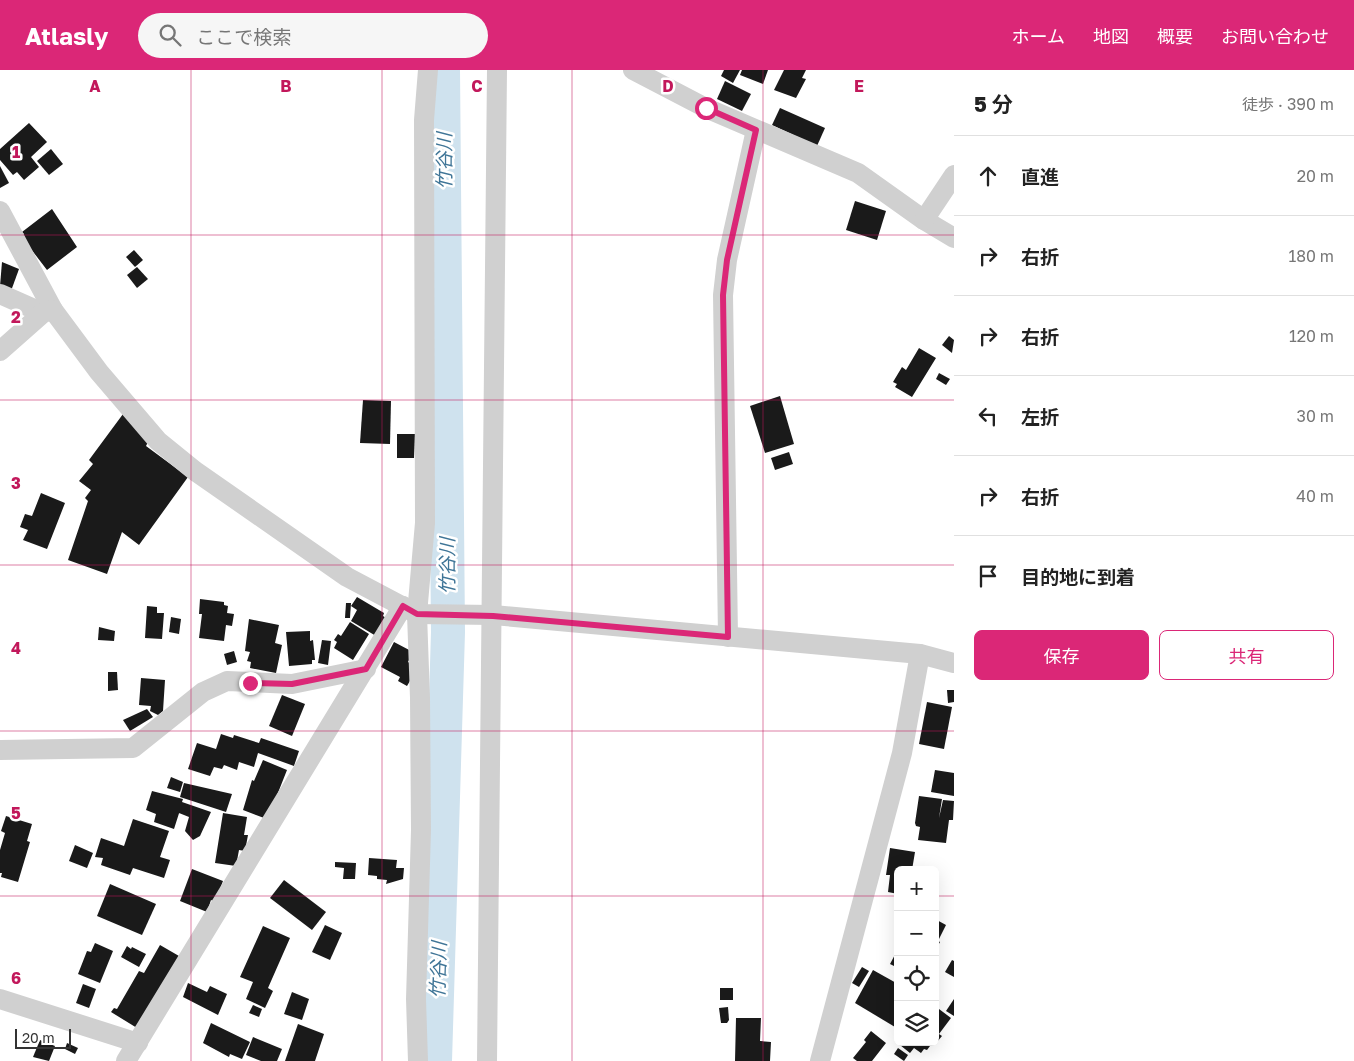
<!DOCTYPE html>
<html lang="ja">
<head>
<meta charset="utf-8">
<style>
  :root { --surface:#fff; --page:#f6f6f6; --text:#222; --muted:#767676; --line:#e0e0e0; --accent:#db2777 }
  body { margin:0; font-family:"Golos Text","Noto Sans JP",sans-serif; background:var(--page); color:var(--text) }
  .controls { position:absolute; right:15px; bottom:15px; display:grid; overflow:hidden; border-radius:8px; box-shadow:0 5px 20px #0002 }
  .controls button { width:45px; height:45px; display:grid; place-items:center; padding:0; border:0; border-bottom:1px solid var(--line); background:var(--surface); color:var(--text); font:25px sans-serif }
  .scale { position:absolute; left:15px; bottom:12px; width:56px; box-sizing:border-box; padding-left:5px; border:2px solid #333; border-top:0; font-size:14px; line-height:18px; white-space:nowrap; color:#333; -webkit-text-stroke:4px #fff; paint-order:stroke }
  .stop { position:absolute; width:15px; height:15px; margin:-11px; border:4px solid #db2777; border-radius:50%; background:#fff }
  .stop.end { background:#db2777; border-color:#fff; box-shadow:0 1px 5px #0008 }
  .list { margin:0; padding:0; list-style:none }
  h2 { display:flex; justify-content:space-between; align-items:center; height:65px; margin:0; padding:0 20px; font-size:21px }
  h2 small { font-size:16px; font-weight:400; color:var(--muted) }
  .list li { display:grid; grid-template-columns:32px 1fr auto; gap:15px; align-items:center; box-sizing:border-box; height:80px; padding:0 20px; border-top:1px solid var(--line) }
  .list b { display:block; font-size:19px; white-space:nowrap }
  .list em { font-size:16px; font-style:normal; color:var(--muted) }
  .actions { display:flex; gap:10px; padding:15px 20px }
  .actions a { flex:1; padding:11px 0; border:1px solid var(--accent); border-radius:8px; text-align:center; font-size:18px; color:var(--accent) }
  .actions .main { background:var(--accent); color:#fff }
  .icon { flex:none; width:28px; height:28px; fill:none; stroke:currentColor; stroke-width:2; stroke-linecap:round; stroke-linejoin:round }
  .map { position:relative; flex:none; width:954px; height:991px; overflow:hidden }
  header { display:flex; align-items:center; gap:30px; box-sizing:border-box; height:70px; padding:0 25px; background:var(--accent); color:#fff }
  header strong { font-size:24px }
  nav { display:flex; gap:28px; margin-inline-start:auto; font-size:18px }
  .search { width:350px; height:45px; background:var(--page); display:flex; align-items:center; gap:12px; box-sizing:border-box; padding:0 18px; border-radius:28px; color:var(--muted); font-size:19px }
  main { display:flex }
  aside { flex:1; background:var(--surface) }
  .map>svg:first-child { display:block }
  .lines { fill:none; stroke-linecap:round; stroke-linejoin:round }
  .river { stroke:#cfe2ee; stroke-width:34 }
  .building { fill:#1a1a1a }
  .minor { stroke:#d0d0d0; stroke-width:20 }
  .route { stroke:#db2777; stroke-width:6 }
  .grid { fill:none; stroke:#c2185b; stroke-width:1; stroke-opacity:0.55 }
  .labels { text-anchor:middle; stroke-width:5; stroke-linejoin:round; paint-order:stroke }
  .water-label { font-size:19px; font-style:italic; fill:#3f7597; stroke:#fff }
  .grid-label { font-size:16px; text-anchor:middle; font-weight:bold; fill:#c2185b; stroke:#fff; stroke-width:5; stroke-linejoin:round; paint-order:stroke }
</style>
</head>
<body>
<header>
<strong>Atlasly</strong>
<div class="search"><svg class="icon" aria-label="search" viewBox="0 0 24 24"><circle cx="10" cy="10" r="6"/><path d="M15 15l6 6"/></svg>ここで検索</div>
<nav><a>ホーム</a><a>地図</a><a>概要</a><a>お問い合わせ</a></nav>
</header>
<main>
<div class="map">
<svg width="954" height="991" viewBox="0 0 954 991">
  <rect width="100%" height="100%" fill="#fff"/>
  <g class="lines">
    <path class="river" d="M 435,991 L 448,562 L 443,0"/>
  </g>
  <g class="building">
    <path d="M 724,0 L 740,0 L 733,13 L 721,6 Z"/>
    <path d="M 742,0 L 768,0 L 763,14 L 740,5 Z"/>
    <path d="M 784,0 L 806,0 L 802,8 L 806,9 L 796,28 L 774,20 Z"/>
    <path d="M 725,11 L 751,24 L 742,41 L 717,29 Z"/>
    <path d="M 780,38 L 825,58 L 817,76 L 772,55 Z"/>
    <path d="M 29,53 L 47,72 L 31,87 L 39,97 L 24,110 L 17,102 L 13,105 L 0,90 L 0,79 Z"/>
    <path d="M 51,79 L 63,94 L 49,105 L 37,91 Z"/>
    <path d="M 0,96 L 9,113 L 0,118 Z"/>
    <path d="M 855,131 L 886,141 L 877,170 L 846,160 Z"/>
    <path d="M 52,139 L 77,177 L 47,200 L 21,166 L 24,164 L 22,162 Z"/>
    <path d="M 134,180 L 143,190 L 135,197 L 126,187 Z"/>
    <path d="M 2,192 L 19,199 L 11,221 L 0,216 Z"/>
    <path d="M 137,197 L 148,209 L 137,218 L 127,205 Z"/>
    <path d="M 949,266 L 954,270 L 952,283 L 942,275 Z"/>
    <path d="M 919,278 L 936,288 L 912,327 L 895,317 L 897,314 L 893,312 L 902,297 L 906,300 Z"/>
    <path d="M 939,303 L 950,309 L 946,315 L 936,309 Z"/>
    <path d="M 780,326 L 794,374 L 765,383 L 750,336 Z"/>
    <path d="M 363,330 L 391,331 L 390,374 L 360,373 Z"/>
    <path d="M 123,344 L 148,372 L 146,376 L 188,407 L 139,475 L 122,462 L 107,504 L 68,490 L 88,431 L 85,428 L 91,420 L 79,411 L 93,394 L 89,390 Z"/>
    <path d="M 397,364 L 415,364 L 414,388 L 397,388 Z"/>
    <path d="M 789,382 L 793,394 L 775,400 L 771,388 Z"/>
    <path d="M 41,423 L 65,433 L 47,479 L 23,470 L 28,460 L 20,457 L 25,444 L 32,446 Z"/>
    <path d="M 357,527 L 384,543 L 383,546 L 386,548 L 376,566 L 351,551 L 357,540 L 351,536 Z"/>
    <path d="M 200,529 L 224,532 L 224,535 L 228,536 L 227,543 L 234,544 L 232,556 L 226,555 L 224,571 L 199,568 L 202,544 L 199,544 Z"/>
    <path d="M 346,533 L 351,533 L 350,548 L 345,548 Z"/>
    <path d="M 147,536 L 157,537 L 157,543 L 164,543 L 162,569 L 145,568 Z"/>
    <path d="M 171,547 L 181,549 L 179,564 L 169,562 Z"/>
    <path d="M 249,549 L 279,555 L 275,573 L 282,575 L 276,603 L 250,598 L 251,592 L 247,591 L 250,582 L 245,581 Z"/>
    <path d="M 350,552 L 369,564 L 353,590 L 334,578 L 337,572 L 334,570 L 338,564 L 341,566 Z"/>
    <path d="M 99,557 L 115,561 L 114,571 L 98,570 Z"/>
    <path d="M 310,561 L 310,571 L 313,570 L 315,590 L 312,590 L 312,594 L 289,596 L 286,562 Z"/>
    <path d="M 322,570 L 331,571 L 328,595 L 318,593 Z"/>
    <path d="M 394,572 L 413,582 L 408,592 L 413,595 L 414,604 L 407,616 L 398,611 L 400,607 L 381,597 Z"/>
    <path d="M 234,581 L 237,592 L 227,595 L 224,584 Z"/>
    <path d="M 108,602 L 117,602 L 118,620 L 108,621 Z"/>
    <path d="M 141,608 L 165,610 L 163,641 L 158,645 L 150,641 L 151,636 L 139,635 Z"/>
    <path d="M 947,620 L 954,620 L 954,632 L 948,633 Z"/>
    <path d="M 282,625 L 305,634 L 292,666 L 269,656 Z"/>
    <path d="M 927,632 L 952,637 L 944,679 L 919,674 Z"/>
    <path d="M 147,639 L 153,647 L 130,661 L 123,650 Z"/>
    <path d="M 221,664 L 233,668 L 234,665 L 259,673 L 261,668 L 299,681 L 294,696 L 258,683 L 254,697 L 239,692 L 237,700 L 224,695 L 222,699 L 214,697 L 210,706 L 188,699 L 197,673 L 216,679 Z"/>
    <path d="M 263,690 L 287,700 L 270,743 L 264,748 L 243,740 L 252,710 L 254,711 Z"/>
    <path d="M 935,700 L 954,703 L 954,726 L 931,722 Z"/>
    <path d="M 171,707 L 183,712 L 180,722 L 167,718 Z"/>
    <path d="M 184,713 L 232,724 L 226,742 L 180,727 Z"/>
    <path d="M 152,721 L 183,729 L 182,732 L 211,742 L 200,766 L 193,770 L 185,761 L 189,747 L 179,743 L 181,737 L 174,759 L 154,752 L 156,744 L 146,740 Z"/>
    <path d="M 919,726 L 942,729 L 939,748 L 943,730 L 954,731 L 953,750 L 949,750 L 946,773 L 918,770 L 920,757 L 916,756 L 915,753 Z"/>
    <path d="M 223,743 L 247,747 L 244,765 L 248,765 L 245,781 L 239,780 L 236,796 L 215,793 Z"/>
    <path d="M 6,746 L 32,754 L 27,771 L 30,772 L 18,812 L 1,807 L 2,803 L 0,803 L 0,780 L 5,763 L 1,761 Z"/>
    <path d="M 133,749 L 169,761 L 160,787 L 170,790 L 164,808 L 133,798 L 130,805 L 101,795 L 103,788 L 95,787 L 101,768 L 124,776 Z"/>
    <path d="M 75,775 L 93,783 L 87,798 L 69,791 Z"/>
    <path d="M 890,778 L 915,782 L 912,800 L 898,800 L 898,824 L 888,822 L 890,805 L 886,805 Z"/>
    <path d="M 369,788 L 397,790 L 396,798 L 404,798 L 403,809 L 386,814 L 387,810 L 377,809 L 377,806 L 368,805 Z"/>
    <path d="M 335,792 L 356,793 L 355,809 L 343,809 L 344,798 L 335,797 Z"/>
    <path d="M 192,799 L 223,811 L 215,832 L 211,830 L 207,842 L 180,831 Z"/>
    <path d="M 284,810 L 326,842 L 312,860 L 270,828 Z"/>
    <path d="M 110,814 L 156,834 L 142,865 L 97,846 Z"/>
    <path d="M 935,849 L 946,855 L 938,871 L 940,872 L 935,881 Z"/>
    <path d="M 325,855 L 342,863 L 330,890 L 312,882 Z"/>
    <path d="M 263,856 L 290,868 L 268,918 L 273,921 L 265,938 L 246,929 L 253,912 L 240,907 Z"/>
    <path d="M 95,873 L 113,881 L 100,913 L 78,904 L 87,881 L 91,882 Z"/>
    <path d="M 160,875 L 179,886 L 137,958 L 111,942 L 114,938 L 117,939 L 139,901 L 144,903 Z"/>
    <path d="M 127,876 L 131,879 L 132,877 L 146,884 L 139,897 L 121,887 Z"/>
    <path d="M 898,879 L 898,898 L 890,894 Z"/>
    <path d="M 952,890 L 954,891 L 954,907 L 945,902 Z"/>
    <path d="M 862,897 L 869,901 L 859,917 L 852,913 Z"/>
    <path d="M 873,900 L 898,914 L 898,952 L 895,957 L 855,933 Z"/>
    <path d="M 188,913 L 207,922 L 210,916 L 227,924 L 218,945 L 183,927 Z"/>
    <path d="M 83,914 L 96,919 L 89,938 L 76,933 Z"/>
    <rect x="720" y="918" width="13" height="12"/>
    <path d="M 292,922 L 309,929 L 302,950 L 284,944 Z"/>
    <path d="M 954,929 L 954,946 L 946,941 Z"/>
    <path d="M 253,935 L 262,939 L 259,947 L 249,943 Z"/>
    <path d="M 935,936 L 951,948 L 939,964 L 942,966 L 937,972 L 935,970 Z"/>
    <path d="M 728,937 L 729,950 L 727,953 L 721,953 L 719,938 Z"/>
    <path d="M 736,948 L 761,948 L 760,971 L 771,972 L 770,991 L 735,991 Z"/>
    <path d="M 211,953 L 250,972 L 242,989 L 230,984 L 229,987 L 203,973 Z"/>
    <path d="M 298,954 L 324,964 L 315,991 L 285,991 Z"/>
    <path d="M 871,961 L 886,973 L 872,991 L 857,991 L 853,988 L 866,972 L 864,970 Z"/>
    <path d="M 253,967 L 282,979 L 277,991 L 261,991 L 246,985 Z"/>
    <path d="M 898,967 L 898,972 L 933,972 L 927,980 L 924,979 L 921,983 L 914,978 L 910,983 L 895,971 Z"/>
    <path d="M 40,970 L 55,976 L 49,991 L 33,987 Z"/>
    <path d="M 67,973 L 78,978 L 75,984 L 65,979 Z"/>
    <path d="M 898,978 L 908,985 L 904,991 L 894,984 Z"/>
  </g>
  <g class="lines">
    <g class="minor">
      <path d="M 633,0 L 706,38 L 858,103 L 924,150 L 954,168"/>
      <path d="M 0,141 L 53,240 L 99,302 L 158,371 L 195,401 L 347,507 L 417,544 L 493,545 L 920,584 L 954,593"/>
      <path d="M 924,150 L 954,105"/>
      <path d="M 0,224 L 43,243"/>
      <path d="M 0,281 L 43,243 L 53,240"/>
      <path d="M 728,567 L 723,225 L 727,190 L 756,60"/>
      <path d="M 0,680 L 133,678 L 203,622 L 227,611 L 292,614 L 366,599"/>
      <path d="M 0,929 L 138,973"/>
      <path d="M 126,991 L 403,536"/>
      <path d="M 418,991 L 416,929 L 421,760 L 420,628 L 417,544 L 425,453 L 424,50 L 428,0"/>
      <path d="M 487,991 L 497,0"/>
      <path d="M 820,991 L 902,683 L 920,584"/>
    </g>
  </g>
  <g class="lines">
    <path class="route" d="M 250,613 L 292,614 L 366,599 L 403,536 L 417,544 L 493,546 L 728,567 L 723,225 L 727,190 L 756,60 L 706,38"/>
  </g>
  <path class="grid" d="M 191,0 L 191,991M 382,0 L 382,991M 572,0 L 572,991M 763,0 L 763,991M 0,165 L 954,165M 0,330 L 954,330M 0,495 L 954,495M 0,661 L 954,661M 0,826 L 898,826M 935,826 L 954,826"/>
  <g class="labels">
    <g class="water-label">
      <text transform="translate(444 91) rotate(-90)" y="7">竹谷川</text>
      <text transform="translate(447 496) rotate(-90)" y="7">竹谷川</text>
      <text transform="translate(438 900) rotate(-88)" y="7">竹谷川</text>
    </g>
  </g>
  <g class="grid-label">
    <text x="95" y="22">A</text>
    <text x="286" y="22">B</text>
    <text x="477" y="22">C</text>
    <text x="668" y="22">D</text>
    <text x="859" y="22">E</text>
    <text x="16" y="88">1</text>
    <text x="16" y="253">2</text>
    <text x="16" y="419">3</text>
    <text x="16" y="584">4</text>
    <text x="16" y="749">5</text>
    <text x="16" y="914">6</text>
  </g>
</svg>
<div class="controls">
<button>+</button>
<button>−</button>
<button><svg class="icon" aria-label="locate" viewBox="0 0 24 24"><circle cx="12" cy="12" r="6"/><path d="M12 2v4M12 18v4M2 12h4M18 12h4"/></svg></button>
<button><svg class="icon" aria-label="layers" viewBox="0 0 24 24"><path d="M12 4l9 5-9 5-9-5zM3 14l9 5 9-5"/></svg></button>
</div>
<div class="scale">20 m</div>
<div class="stop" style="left:706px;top:38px"></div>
<div class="stop end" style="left:250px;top:613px"></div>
</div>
<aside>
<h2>5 分<small>徒歩 · 390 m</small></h2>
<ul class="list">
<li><svg class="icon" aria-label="ahead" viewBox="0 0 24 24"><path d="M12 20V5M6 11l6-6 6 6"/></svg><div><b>直進</b></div><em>20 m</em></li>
<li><svg class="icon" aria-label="right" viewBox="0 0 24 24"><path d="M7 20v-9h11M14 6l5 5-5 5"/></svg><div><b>右折</b></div><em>180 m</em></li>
<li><svg class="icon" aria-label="right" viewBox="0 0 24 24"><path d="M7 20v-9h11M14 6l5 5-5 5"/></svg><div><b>右折</b></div><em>120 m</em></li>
<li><svg class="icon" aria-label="left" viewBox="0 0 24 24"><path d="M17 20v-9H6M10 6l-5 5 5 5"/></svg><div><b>左折</b></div><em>30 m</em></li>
<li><svg class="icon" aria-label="right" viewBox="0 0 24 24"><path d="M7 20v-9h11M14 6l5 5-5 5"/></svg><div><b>右折</b></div><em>40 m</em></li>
<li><svg class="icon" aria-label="arrive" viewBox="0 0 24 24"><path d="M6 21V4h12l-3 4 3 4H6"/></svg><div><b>目的地に到着</b></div></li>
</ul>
<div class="actions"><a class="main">保存</a><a>共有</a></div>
</aside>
</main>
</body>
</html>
